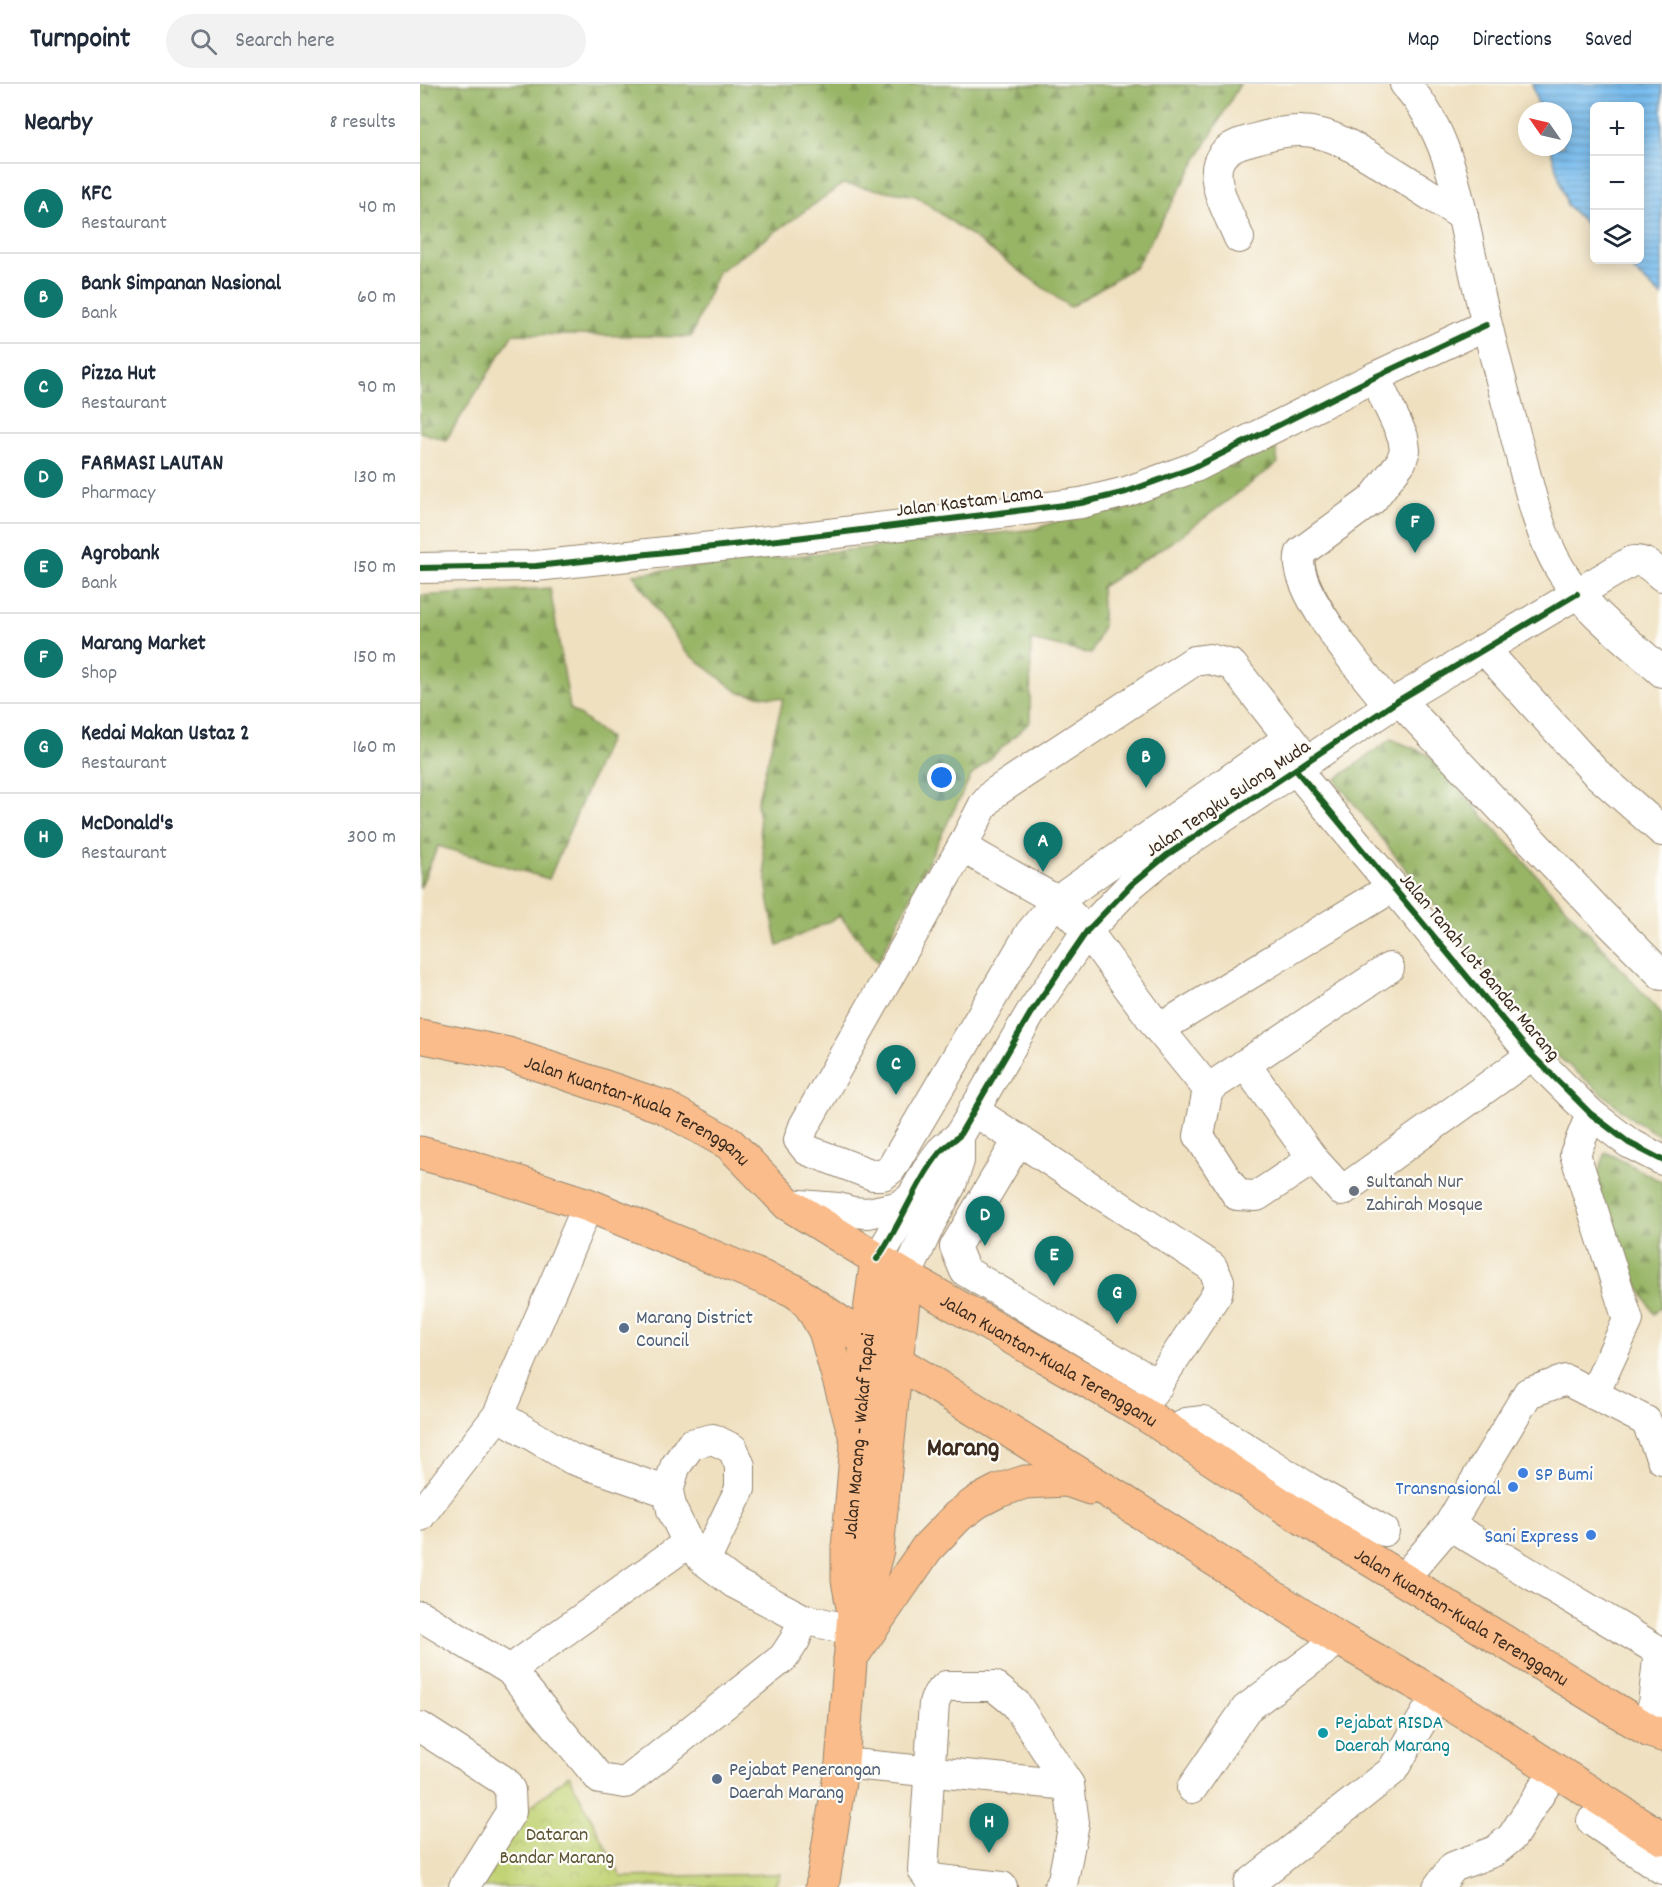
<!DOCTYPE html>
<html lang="en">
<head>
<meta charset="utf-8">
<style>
  :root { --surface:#fff; --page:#f2f2f3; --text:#1f2937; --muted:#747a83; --line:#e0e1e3; --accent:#0f766e }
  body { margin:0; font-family:Dekko,sans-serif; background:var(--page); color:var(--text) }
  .controls { position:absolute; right:18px; top:18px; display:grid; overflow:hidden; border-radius:9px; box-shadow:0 3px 15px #0003 }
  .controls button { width:54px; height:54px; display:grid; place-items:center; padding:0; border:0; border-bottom:2px solid var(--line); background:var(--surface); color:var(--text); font:30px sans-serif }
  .compass { position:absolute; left:1098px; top:18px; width:54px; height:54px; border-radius:50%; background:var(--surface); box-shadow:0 3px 15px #0003; rotate:304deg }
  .you { position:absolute; left:522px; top:694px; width:21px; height:21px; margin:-15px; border:4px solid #fff; border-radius:50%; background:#1a73e8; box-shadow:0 0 0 9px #1a73e833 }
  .badge { display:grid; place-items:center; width:39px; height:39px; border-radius:50%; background:var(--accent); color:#fff; font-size:20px; font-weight:700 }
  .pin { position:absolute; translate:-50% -50px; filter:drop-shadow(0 2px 3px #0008) }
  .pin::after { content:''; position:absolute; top:32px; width:21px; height:18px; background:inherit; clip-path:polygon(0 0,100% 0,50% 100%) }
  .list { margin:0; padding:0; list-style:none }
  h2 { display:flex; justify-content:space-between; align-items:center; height:78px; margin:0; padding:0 24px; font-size:26px }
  h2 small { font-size:20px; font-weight:400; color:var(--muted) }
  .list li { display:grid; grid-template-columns:39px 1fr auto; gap:18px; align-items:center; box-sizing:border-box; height:90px; padding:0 24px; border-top:2px solid var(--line) }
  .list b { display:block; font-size:22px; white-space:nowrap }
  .list p { margin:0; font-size:20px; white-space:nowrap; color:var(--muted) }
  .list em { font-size:20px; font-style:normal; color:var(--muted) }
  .icon { flex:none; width:33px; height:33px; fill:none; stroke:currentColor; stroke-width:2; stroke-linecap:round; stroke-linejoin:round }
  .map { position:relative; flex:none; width:1242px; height:1803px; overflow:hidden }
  header { display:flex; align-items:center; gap:36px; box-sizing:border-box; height:84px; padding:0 30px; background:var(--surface); border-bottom:2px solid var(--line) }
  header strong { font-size:28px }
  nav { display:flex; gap:33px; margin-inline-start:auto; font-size:21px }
  .search { width:420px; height:54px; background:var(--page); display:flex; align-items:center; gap:15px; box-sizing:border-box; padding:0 21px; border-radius:33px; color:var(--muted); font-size:22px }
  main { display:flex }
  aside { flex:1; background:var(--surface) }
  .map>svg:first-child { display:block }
  .forest { fill:url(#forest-firs); stroke:#6a7042; stroke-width:1.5 }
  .park { fill:url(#park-crowns); stroke:#7e7e4a; stroke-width:1.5 }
  .water { fill:url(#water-rules); stroke:#5a7486; stroke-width:1.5 }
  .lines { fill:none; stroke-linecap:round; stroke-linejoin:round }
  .minor-casing { stroke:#95856f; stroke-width:32 }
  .major-casing { stroke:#95856f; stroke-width:35 }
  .highway-casing { stroke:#95856f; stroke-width:35 }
  .minor { stroke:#fff; stroke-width:30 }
  .major { stroke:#f9bc8a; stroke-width:33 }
  .highway { stroke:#f9bc8a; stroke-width:33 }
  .cycleway-casing { stroke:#fdfcf7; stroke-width:10 }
  .cycleway { stroke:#1b5e20; stroke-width:6 }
  .worship-dot { fill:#6b7280; stroke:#fdfcf7; stroke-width:2 }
  .service-dot { fill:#5c6f8a; stroke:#fdfcf7; stroke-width:2 }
  .shop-dot { fill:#3f7fe0; stroke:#fdfcf7; stroke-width:2 }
  .culture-dot { fill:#0f9aa8; stroke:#fdfcf7; stroke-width:2 }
  .labels { text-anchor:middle; stroke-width:4.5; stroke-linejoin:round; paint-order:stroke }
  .street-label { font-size:20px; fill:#3b2a1e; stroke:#fdfcf7 }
  .worship-label { font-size:20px; fill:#5b616d; stroke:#fdfcf7; text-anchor:start }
  .service-label { font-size:20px; fill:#4e5e75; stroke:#fdfcf7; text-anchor:start }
  .shop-label { font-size:20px; fill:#366cbe; stroke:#fdfcf7; text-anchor:end }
  .culture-label { font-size:20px; fill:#0d838f; stroke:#fdfcf7; text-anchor:start }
  .park-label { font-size:20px; fill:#5c5434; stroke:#fdfcf7 }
  .district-label { font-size:26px; font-weight:bold; fill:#3b2a1e; stroke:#fdfcf7 }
</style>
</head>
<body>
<header>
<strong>Turnpoint</strong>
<div class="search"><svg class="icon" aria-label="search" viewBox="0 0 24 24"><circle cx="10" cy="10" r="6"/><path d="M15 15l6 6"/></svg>Search here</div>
<nav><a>Map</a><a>Directions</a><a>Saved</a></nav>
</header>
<main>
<aside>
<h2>Nearby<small>8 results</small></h2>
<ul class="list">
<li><span class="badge">A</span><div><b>KFC</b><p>Restaurant</p></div><em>40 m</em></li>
<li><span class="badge">B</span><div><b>Bank Simpanan Nasional</b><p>Bank</p></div><em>60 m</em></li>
<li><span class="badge">C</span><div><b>Pizza Hut</b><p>Restaurant</p></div><em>90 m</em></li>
<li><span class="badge">D</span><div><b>FARMASI LAUTAN</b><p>Pharmacy</p></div><em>130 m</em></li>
<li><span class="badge">E</span><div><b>Agrobank</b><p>Bank</p></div><em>150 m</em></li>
<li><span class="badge">F</span><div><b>Marang Market</b><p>Shop</p></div><em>150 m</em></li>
<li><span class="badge">G</span><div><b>Kedai Makan Ustaz 2</b><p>Restaurant</p></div><em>160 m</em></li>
<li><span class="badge">H</span><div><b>McDonald's</b><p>Restaurant</p></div><em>300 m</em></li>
</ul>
</aside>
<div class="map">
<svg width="1242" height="1803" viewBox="0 0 1242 1803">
  <defs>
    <pattern id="forest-firs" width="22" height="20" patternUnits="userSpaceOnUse" patternTransform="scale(1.5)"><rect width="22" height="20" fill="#98b566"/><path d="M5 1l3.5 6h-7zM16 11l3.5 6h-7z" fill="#7d9353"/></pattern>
    <pattern id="park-crowns" width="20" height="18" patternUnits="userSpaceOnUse" patternTransform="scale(1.5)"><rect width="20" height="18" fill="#c1d375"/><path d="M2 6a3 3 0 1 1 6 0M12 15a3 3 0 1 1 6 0" fill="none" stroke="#a7b565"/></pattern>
    <pattern id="water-rules" width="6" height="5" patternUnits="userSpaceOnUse" patternTransform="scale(1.5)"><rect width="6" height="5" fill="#78bdef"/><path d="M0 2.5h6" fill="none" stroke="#649ac1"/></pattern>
  </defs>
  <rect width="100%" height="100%" fill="#fdfcf7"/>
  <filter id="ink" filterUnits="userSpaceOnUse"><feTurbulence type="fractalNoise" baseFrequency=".0167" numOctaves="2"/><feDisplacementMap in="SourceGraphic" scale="12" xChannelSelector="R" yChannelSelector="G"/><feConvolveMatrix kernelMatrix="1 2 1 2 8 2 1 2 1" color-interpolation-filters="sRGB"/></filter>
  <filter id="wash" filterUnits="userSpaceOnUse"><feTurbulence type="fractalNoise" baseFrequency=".008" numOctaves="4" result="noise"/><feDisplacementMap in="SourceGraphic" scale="24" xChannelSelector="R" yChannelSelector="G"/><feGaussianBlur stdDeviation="1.35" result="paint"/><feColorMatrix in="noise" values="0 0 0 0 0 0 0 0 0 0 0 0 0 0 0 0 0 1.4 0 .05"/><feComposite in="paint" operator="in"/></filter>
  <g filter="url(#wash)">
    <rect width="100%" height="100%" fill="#efe0c0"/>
    <g class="forest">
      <path d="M 0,0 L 783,1 L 820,0 L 716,182 L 650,223 L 496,112 L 423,100 L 298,188 L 271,253 L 93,250 L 26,356 L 0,348 Z"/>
      <path d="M 855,359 L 858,379 L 755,456 L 681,503 L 683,541 L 671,570 L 611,556 L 610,638 L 551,692 L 458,878 L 420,832 L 358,862 L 349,819 L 337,719 L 363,615 L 318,608 L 265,567 L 213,490 L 615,445 Z"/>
      <path d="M 130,504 L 150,624 L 189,654 L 129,795 L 18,762 L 0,804 L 0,512 Z"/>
      <path d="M 971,655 L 1007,670 L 1242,930 L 1242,1053 L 1215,1037 L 1129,965 L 915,696 Z"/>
      <path d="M 1186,1068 L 1242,1098 L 1242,1222 L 1234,1230 L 1189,1148 L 1176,1095 Z"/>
    </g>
    <path class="park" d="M 149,1691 L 201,1793 L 360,1790 L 354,1803 L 62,1803 L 110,1723 Z"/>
    <path class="water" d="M 1112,0 L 1242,0 L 1242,213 L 1203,176 L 1220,176 L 1220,22 L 1174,22 L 1174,148 L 1147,121 L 1130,63 L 1143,63 L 1143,27 L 1120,27 Z"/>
  </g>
  <g filter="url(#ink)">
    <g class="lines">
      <g class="minor-casing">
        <g id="minor">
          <path d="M 985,0 C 1029,47 1039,116 1052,176 C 1065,238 1082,300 1098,361 C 1109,403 1118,448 1140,485 C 1163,524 1208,557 1242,588"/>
          <path d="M 819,154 C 805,120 772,71 828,57 C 846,52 863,46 882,47 C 916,48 949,73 977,90 C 999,104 1021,118 1043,132"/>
          <path d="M 955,293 L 983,353 L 985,366 L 981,378 L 952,416 L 881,468 C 868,502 948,595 970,622"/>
          <path d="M 0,484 L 116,482 L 376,454 L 661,419 L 706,408 L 775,383 L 955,293 L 1066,241"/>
          <path d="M 1064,565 L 1175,688 L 1242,747"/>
          <path d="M 979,616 L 1177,826 L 1242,891"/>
          <path d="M 888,678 L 812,581 L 789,575 L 774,577 L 574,709 L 563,722 L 542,763 L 384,1042 L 379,1056 L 387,1066 L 453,1091 L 463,1091 L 471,1085 L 610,849 L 637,817 L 667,847 L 739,945 L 973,803"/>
          <path d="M 876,686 L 1112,971 L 1171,1030 L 1209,1059 L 1242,1076"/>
          <path d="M 542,763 L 637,817 L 869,654"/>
          <path d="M 739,945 L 788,1005 L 779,1052 L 817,1111 L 837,1112 L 893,1075 L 922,1107 L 1112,971"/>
          <path d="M 825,980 L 893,1075"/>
          <path d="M 788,1005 L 969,884"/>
          <path d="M 553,1026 L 792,1183 L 799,1197 L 797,1209 L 720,1327"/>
          <path d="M 1171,1030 L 1155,1070 L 1208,1236 L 1174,1310"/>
          <path d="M 599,1055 L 535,1163 L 545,1187 L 738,1301"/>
          <path d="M 368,1120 L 418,1124 L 432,1128 L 448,1129 L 477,1123 L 494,1113"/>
          <path d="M 457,1175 C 481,1141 495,1099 521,1067 C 526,1062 533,1057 539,1052 L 610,930 L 667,847 L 712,800 L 747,771 L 979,616 L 1210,478 C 1224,474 1232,484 1242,492"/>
          <path d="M 486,1193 L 510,1140 L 531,1101 L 539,1077 L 539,1052"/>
          <path d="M 78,1331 L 152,1375 L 248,1408"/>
          <path d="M 755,1349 L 766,1339 L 783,1337 L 887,1403 L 964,1447"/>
          <path d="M 0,1432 L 78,1331 L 168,1121"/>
          <path d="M 1029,1441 L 1239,1567 L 1230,1647"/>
          <path d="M 285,1477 L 320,1405 L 320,1382 L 313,1365 L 293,1355 L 271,1360 L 255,1383 L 248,1408 L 252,1426 L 268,1459 L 285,1477 L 314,1499 L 383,1535 L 432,1546"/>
          <path d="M 983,1495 L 1029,1441 L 1108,1309 L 1146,1296 L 1226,1337 L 1242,1375"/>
          <path d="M 1,1532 L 90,1586 L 180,1695 L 205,1699 L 364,1573 L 375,1556 L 383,1535"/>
          <path d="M 90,1586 L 268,1459"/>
          <path d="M 0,1643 L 84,1697 L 90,1706 L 91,1728 L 44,1803"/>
          <path d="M 422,1679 L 649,1701"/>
          <path d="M 772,1704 L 826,1625 L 919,1555"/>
          <path d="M 1172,1737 L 1242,1785"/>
          <path d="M 829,1800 L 972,1687 L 1017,1611"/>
          <path d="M 582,1803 L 520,1796 L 508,1793 L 503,1786 L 514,1619 L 518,1610 L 526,1602 L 574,1602 L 596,1620 L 649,1701 L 654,1739 L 643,1796 L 639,1803"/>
          <path d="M 1018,1803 L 1033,1783 L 1075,1767 L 1092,1753 L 1135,1686"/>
        </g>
      </g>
      <g class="major-casing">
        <g id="major">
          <path d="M 434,1529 L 449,1496 L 457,1466 L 476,1277 L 486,1193"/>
          <path id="s1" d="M 402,1803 L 422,1679 L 434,1529 L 428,1496 L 428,1464 L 446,1257 L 457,1175"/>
        </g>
      </g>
      <g class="highway-casing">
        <g id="highway">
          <path id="s2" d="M 0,952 L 88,970 L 244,1023 L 310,1060 L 368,1120 L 486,1193 L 720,1327 L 868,1425 L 1230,1647 L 1242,1651"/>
          <path d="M 0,1069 L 38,1079 L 168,1121 L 373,1206 L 476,1277 L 700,1415 L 919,1555 L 1017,1611 L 1242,1754"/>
          <path d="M 388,1219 L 391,1222 L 405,1247 L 438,1361"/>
          <path d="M 430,1575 L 507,1464 L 538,1432 L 557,1418 L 578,1407 L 605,1398 L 647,1396 L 670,1404"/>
        </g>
      </g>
      <use href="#minor" class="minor"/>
      <use href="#major" class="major"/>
      <use href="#highway" class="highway"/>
      <g class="cycleway-casing">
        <g id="cycleway">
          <path d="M 0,484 L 116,482 L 376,454 L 661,419 L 706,408 L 775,383 L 955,293 L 1066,241"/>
          <path d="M 876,686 L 1112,971 L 1171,1030 L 1209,1059 L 1242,1076"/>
          <path d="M 457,1175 C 481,1141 495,1099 521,1067 C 526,1062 533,1057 539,1052 L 610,930 L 667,847 L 712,800 L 747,771 L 979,616 L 1157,510"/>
        </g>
      </g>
      <use href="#cycleway" class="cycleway"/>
    </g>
  </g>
  <circle class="worship-dot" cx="934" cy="1107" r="6"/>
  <g class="service-dot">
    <circle cx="204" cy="1244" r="6"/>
    <circle cx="297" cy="1695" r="6"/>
  </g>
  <g class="shop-dot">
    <circle cx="1103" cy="1389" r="6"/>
    <circle cx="1093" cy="1403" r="6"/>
    <circle cx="1171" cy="1451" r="6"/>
  </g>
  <circle class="culture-dot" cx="903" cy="1649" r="6"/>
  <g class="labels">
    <g class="street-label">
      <text transform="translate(549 416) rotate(-7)" y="7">Jalan Kastam Lama</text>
      <text transform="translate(807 713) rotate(-34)" y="7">Jalan Tengku Sulong Muda</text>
      <text transform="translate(1061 882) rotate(50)" y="7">Jalan Tanah Lot Bandar Marang</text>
      <text dy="7" stroke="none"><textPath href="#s2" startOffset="232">Jalan Kuantan-Kuala Terengganu</textPath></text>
      <text dy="7" stroke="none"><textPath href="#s2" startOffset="718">Jalan Kuantan-Kuala Terengganu</textPath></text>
      <text dy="7" stroke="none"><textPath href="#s1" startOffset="454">Jalan Marang - Wakaf Tapai</textPath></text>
      <text dy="7" stroke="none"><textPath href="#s2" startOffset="1204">Jalan Kuantan-Kuala Terengganu</textPath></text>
    </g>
    <g class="worship-label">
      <text x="946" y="1103">Sultanah Nur<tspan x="946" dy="23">Zahirah Mosque</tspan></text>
    </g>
    <g class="service-label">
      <text x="216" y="1239">Marang District<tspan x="216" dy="23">Council</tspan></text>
      <text x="309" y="1691">Pejabat Penerangan<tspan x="309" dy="23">Daerah Marang</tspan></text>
    </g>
    <g class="shop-label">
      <text x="1115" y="1396" text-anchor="start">SP Bumi</text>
      <text x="1081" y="1410">Transnasional</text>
      <text x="1159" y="1458">Sani Express</text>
    </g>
    <g class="culture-label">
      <text x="915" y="1644">Pejabat RISDA<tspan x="915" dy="23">Daerah Marang</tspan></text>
    </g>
    <g class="park-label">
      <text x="137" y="1756">Dataran<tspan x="137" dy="23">Bandar Marang</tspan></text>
    </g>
    <g class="district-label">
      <text x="543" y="1371">Marang</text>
    </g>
  </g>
</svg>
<div class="controls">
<button>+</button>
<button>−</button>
<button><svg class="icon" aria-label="layers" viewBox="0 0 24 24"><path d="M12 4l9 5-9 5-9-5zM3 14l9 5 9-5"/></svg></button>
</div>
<svg class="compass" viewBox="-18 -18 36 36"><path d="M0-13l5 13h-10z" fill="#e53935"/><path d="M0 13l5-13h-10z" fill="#747a83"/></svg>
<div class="you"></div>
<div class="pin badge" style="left:623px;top:788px">A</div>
<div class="pin badge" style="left:726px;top:704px">B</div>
<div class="pin badge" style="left:476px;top:1011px">C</div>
<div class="pin badge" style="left:565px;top:1162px">D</div>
<div class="pin badge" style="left:634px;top:1202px">E</div>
<div class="pin badge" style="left:995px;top:469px">F</div>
<div class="pin badge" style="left:697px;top:1240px">G</div>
<div class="pin badge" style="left:569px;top:1769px">H</div>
</div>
</main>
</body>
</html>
